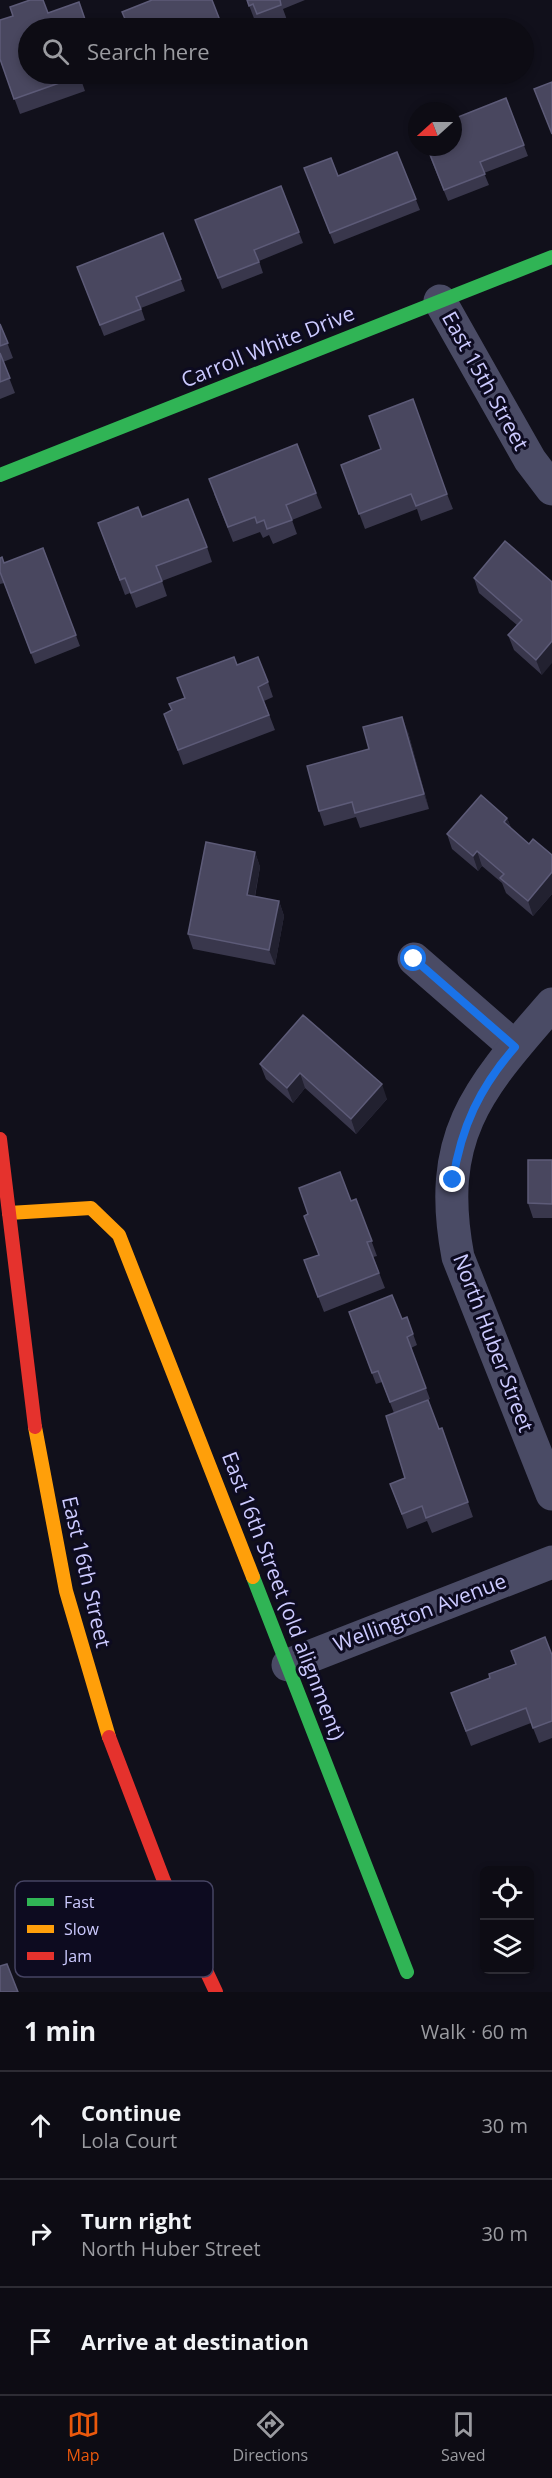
<!DOCTYPE html>
<html lang="en">
<head>
<meta charset="utf-8">
<style>
  :root { --surface:#0d0c14; --page:#16151d; --text:#f1f3f6; --muted:#9a9ba0; --line:#2d2c34; --accent:#ea580c }
  body { margin:0; font-family:"Open Sans",sans-serif; background:var(--page); color:var(--text) }
  .controls { position:absolute; right:18px; bottom:18px; display:grid; overflow:hidden; border-radius:9px; box-shadow:0 3px 9px #0003 }
  .controls button { width:54px; height:54px; display:grid; place-items:center; padding:0; border:0; border-bottom:2px solid var(--line); background:var(--surface); color:var(--text); font:30px sans-serif }
  .compass { position:absolute; left:408px; top:102px; width:54px; height:54px; border-radius:50%; background:var(--surface); box-shadow:0 3px 9px #0003; rotate:249deg }
  .stop { position:absolute; width:18px; height:18px; margin:-14px; border:4px solid #1a73e8; border-radius:50%; background:#fff }
  .stop.end { background:#1a73e8; border-color:#fff; box-shadow:0 2px 6px #0008 }
  .list { margin:0; padding:0; list-style:none }
  h2 { display:flex; justify-content:space-between; align-items:center; height:78px; margin:0; padding:0 24px; font-size:26px }
  h2 small { font-size:20px; font-weight:400; color:var(--muted) }
  .list li { display:grid; grid-template-columns:39px 1fr auto; gap:18px; align-items:center; box-sizing:border-box; height:108px; padding:0 24px; border-top:2px solid var(--line) }
  .list b { display:block; font-size:22px; white-space:nowrap }
  .list p { margin:0; font-size:20px; white-space:nowrap; color:var(--muted) }
  .list em { font-size:20px; font-style:normal; color:var(--muted) }
  .icon { flex:none; width:33px; height:33px; fill:none; stroke:currentColor; stroke-width:2; stroke-linecap:round; stroke-linejoin:round }
  .map { position:relative; flex:none; width:552px; height:1992px; overflow:hidden }
  .search { position:absolute; background:var(--surface); box-shadow:0 3px 9px #0003; left:18px; right:18px; top:18px; height:66px; display:flex; align-items:center; gap:15px; box-sizing:border-box; padding:0 21px; border-radius:33px; color:var(--muted); font-size:22px }
  .sheet { height:402px; background:var(--surface) }
  nav { display:flex; justify-content:space-around; align-items:center; box-sizing:border-box; height:84px; border-top:2px solid var(--line); background:var(--surface); font-size:16px; color:var(--muted) }
  nav a { display:grid; justify-items:center; gap:3px }
  nav .on { color:var(--accent) }
  .map>svg:first-child { display:block }
  .lines { fill:none; stroke-linecap:round; stroke-linejoin:round }
  .street { stroke:#4a4b65; stroke-width:33 }
  .fast { stroke:#30b455; stroke-width:14 }
  .slow { stroke:#ff9f0a; stroke-width:14 }
  .jam { stroke:#e5322d; stroke-width:14 }
  .wall { fill:#39374c }
  .shaded-wall { fill:#222130 }
  .building { fill:#49475f; stroke:#5d5b78; stroke-width:1.5 }
  .route { stroke:#1a73e8; stroke-width:8 }
  .labels { text-anchor:middle; stroke-width:6; stroke-linejoin:round; paint-order:stroke }
  .street-label { font-size:21px; fill:#cccaff; stroke:#0d0b20 }
  .key { fill:#0d0b20; stroke:#464463; stroke-width:1.5 }
  .key-label { font-size:16px; fill:#cccaff }
</style>
</head>
<body>
<div class="map">
<svg width="552" height="1992" viewBox="0 0 552 1992">
  <rect width="100%" height="100%" fill="#11101b"/>
  <g class="lines">
    <g class="street">
      <path d="M 440,301 L 530,460 L 552,489"/>
      <path d="M 414,959 L 515,1047"/>
      <path d="M 552,1004 C 478,1089 435,1136 458,1257 L 552,1494"/>
      <path d="M 288,1665 L 552,1562"/>
    </g>
    <g class="fast">
      <path d="M 0,475 L 552,257"/>
      <path d="M 253,1577 L 407,1972"/>
    </g>
    <g class="slow">
      <path d="M 9,1213 L 91,1208 L 119,1235 L 253,1577"/>
      <path d="M 35,1427 L 66,1591 L 109,1737"/>
    </g>
    <g class="jam">
      <path d="M 0,1139 L 35,1427"/>
      <path d="M 109,1737 L 164,1881 L 216,1992"/>
    </g>
  </g>
  <g class="wall">
    <path d="M 30,0 L 28,74 L 80,74 L 79,74 L 85,91 L 20,114 L 0,59 L 13,16 Z"/>
    <path d="M 212,0 L 223,28 L 128,28 Z"/>
    <path d="M 247,0 L 305,0 L 283,9 L 287,20 L 264,28 L 262,28 L 258,19 L 255,21 Z"/>
    <path d="M 506,98 L 528,156 L 484,173 L 489,185 L 448,201 L 426,147 Z"/>
    <path d="M 397,152 L 420,210 L 334,244 L 304,168 L 338,176 Z"/>
    <path d="M 281,186 L 303,243 L 259,261 L 263,273 L 222,289 L 195,220 Z"/>
    <path d="M 163,233 L 185,291 L 141,308 L 145,320 L 104,336 L 77,267 Z"/>
    <path d="M 0,324 L 13,358 L 3,362 L 15,393 L 0,399 Z"/>
    <path d="M 341,465 L 447,494 L 453,509 L 421,521 L 417,509 L 365,529 Z"/>
    <path d="M 316,493 L 322,508 L 292,520 L 297,534 L 273,544 L 269,535 L 263,538 L 260,532 L 233,542 L 214,494 Z"/>
    <path d="M 142,517 L 207,547 L 212,562 L 162,581 L 167,596 L 136,608 L 130,593 L 125,595 L 98,523 Z"/>
    <path d="M 505,541 L 542,675 L 514,650 L 508,635 L 517,625 L 479,593 L 474,578 Z"/>
    <path d="M 43,548 L 80,646 L 35,664 L 4,583 L 0,584 L 0,558 L 4,563 Z"/>
    <path d="M 237,665 L 268,682 L 273,697 L 264,701 L 275,730 L 183,765 L 164,714 L 172,710 L 184,698 Z"/>
    <path d="M 408,732 L 429,809 L 360,828 L 356,817 L 324,826 L 319,811 L 369,749 Z"/>
    <path d="M 507,818 L 511,828 L 529,844 L 552,855 L 552,894 L 533,916 L 506,893 L 502,883 L 482,866 L 478,871 L 452,849 L 447,834 Z"/>
    <path d="M 255,852 L 260,867 L 255,897 L 279,901 L 284,916 L 275,965 L 193,949 L 188,934 Z"/>
    <path d="M 303,1015 L 387,1099 L 356,1134 L 305,1088 L 293,1103 L 266,1079 L 260,1064 Z"/>
    <path d="M 552,1160 L 552,1218 L 533,1218 L 528,1203 Z"/>
    <path d="M 356,1199 L 377,1256 L 373,1257 L 385,1288 L 324,1312 L 304,1260 L 318,1255 L 351,1201 Z"/>
    <path d="M 349,1312 L 402,1319 L 407,1317 L 417,1345 L 411,1348 L 430,1399 L 394,1413 L 382,1382 L 376,1384 Z"/>
    <path d="M 442,1428 L 473,1517 L 432,1533 L 427,1521 L 407,1529 L 390,1484 L 405,1478 L 439,1429 Z"/>
    <path d="M 552,1655 L 552,1738 L 539,1743 L 531,1723 L 471,1746 L 451,1693 Z"/>
  </g>
  <g class="shaded-wall">
    <path d="M 552,641 L 552,663 L 542,675 L 536,660 Z"/>
    <path d="M 402,717 L 408,732 L 429,809 L 424,794 Z"/>
    <path d="M 507,818 L 513,833 L 504,822 Z"/>
    <path d="M 477,851 L 482,866 L 478,871 L 473,856 Z"/>
    <path d="M 255,852 L 260,867 L 252,910 L 247,895 Z"/>
    <path d="M 552,872 L 552,894 L 533,916 L 528,901 Z"/>
    <path d="M 279,901 L 284,916 L 275,965 L 269,950 Z"/>
    <path d="M 300,1073 L 305,1088 L 293,1103 L 287,1088 Z"/>
    <path d="M 382,1084 L 387,1099 L 356,1134 L 351,1119 Z"/>
  </g>
  <g class="building">
    <path d="M 30,0 L 43,0 L 48,13 L 79,2 L 88,28 L 28,28 L 28,74 L 78,74 L 79,76 L 14,99 L 0,59 L 0,20 L 13,16 L 10,7 Z"/>
    <path d="M 152,0 L 212,0 L 221,23 L 206,28 L 129,28 L 122,12 Z"/>
    <path d="M 247,0 L 280,0 L 281,5 L 257,14 L 253,4 L 249,6 Z"/>
    <path d="M 552,82 L 552,134 L 534,89 Z"/>
    <path d="M 506,98 L 524,145 L 480,162 L 485,174 L 444,190 L 427,147 L 453,147 L 453,119 Z"/>
    <path d="M 397,152 L 416,199 L 330,233 L 304,168 L 331,158 L 338,176 Z"/>
    <path d="M 281,186 L 299,232 L 254,250 L 259,262 L 218,278 L 195,220 Z"/>
    <path d="M 163,233 L 181,279 L 136,297 L 141,309 L 100,325 L 77,267 Z"/>
    <path d="M 0,324 L 8,343 L 0,346 Z"/>
    <path d="M 0,353 L 10,378 L 0,382 Z"/>
    <path d="M 413,399 L 447,494 L 416,506 L 411,494 L 359,514 L 341,465 L 381,449 L 369,416 Z"/>
    <path d="M 297,444 L 316,493 L 286,505 L 292,520 L 267,529 L 264,520 L 257,523 L 255,517 L 228,527 L 209,479 Z"/>
    <path d="M 188,499 L 207,547 L 156,566 L 162,581 L 131,593 L 125,578 L 120,580 L 98,523 L 138,507 L 142,517 Z"/>
    <path d="M 505,541 L 552,582 L 552,641 L 536,660 L 508,635 L 522,620 L 474,578 Z"/>
    <path d="M 43,548 L 76,635 L 31,653 L 0,572 L 0,558 L 2,557 L 4,563 Z"/>
    <path d="M 234,657 L 237,665 L 258,657 L 268,682 L 258,687 L 269,715 L 178,750 L 164,714 L 172,710 L 169,704 L 185,698 L 177,678 Z"/>
    <path d="M 402,717 L 424,794 L 355,813 L 352,802 L 319,811 L 307,766 L 369,749 L 363,727 Z"/>
    <path d="M 481,795 L 507,818 L 504,822 L 529,844 L 533,839 L 552,855 L 552,872 L 528,901 L 500,878 L 504,874 L 477,851 L 473,856 L 447,834 Z"/>
    <path d="M 206,842 L 255,852 L 247,895 L 279,901 L 269,950 L 188,934 Z"/>
    <path d="M 303,1015 L 382,1084 L 351,1119 L 300,1073 L 287,1088 L 260,1064 Z"/>
    <path d="M 528,1160 L 552,1160 L 552,1204 L 528,1203 Z"/>
    <path d="M 340,1172 L 351,1201 L 356,1199 L 372,1241 L 367,1242 L 379,1273 L 318,1297 L 304,1260 L 319,1255 L 304,1216 L 308,1214 L 299,1188 Z"/>
    <path d="M 392,1295 L 402,1319 L 407,1317 L 413,1334 L 407,1337 L 426,1388 L 390,1402 L 378,1371 L 372,1373 L 349,1312 Z"/>
    <path d="M 428,1400 L 439,1429 L 442,1428 L 468,1502 L 426,1518 L 422,1506 L 402,1514 L 390,1484 L 405,1478 L 386,1416 Z"/>
    <path d="M 545,1637 L 552,1655 L 552,1721 L 533,1728 L 526,1708 L 466,1731 L 451,1693 L 490,1678 L 489,1674 L 516,1664 L 511,1651 Z"/>
    <path d="M 7,1964 L 18,1992 L 0,1992 L 0,1966 Z"/>
  </g>
  <g class="lines">
    <path class="route" d="M 414,959 L 515,1047 C 480,1087 461,1127 453,1180"/>
  </g>
  <g class="labels">
    <g class="street-label">
      <text transform="translate(268 347) rotate(-22)" y="7">Carroll White Drive</text>
      <text transform="translate(485 381) rotate(61)" y="7">East 15th Street</text>
      <text transform="translate(493 1343) rotate(69)" y="7">North Huber Street</text>
      <text transform="translate(86 1572) rotate(77)" y="7">East 16th Street</text>
      <text transform="translate(283 1596) rotate(69)" y="7">East 16th Street (old alignment)</text>
      <text transform="translate(420 1613) rotate(-21)" y="7">Wellington Avenue</text>
    </g>
  </g>
  <rect x="15" y="1881" width="198" height="96" rx="9" class="key"/>
  <rect x="27" y="1898" width="27" height="8" fill="#30b455"/>
  <rect x="27" y="1925" width="27" height="8" fill="#ff9f0a"/>
  <rect x="27" y="1952" width="27" height="8" fill="#e5322d"/>
  <g class="key-label">
    <text x="64" y="1908">Fast</text>
    <text x="64" y="1935">Slow</text>
    <text x="64" y="1962">Jam</text>
  </g>
</svg>
<div class="controls">
<button><svg class="icon" aria-label="locate" viewBox="0 0 24 24"><circle cx="12" cy="12" r="6"/><path d="M12 2v4M12 18v4M2 12h4M18 12h4"/></svg></button>
<button><svg class="icon" aria-label="layers" viewBox="0 0 24 24"><path d="M12 4l9 5-9 5-9-5zM3 14l9 5 9-5"/></svg></button>
</div>
<svg class="compass" viewBox="-18 -18 36 36"><path d="M0-13l5 13h-10z" fill="#e53935"/><path d="M0 13l5-13h-10z" fill="#9a9ba0"/></svg>
<div class="stop" style="left:414px;top:959px"></div>
<div class="stop end" style="left:453px;top:1180px"></div>
<div class="search"><svg class="icon" aria-label="search" viewBox="0 0 24 24"><circle cx="10" cy="10" r="6"/><path d="M15 15l6 6"/></svg>Search here</div>
</div>
<section class="sheet">
<h2>1 min<small>Walk · 60 m</small></h2>
<ul class="list">
<li><svg class="icon" aria-label="ahead" viewBox="0 0 24 24"><path d="M12 20V5M6 11l6-6 6 6"/></svg><div><b>Continue</b><p>Lola Court</p></div><em>30 m</em></li>
<li><svg class="icon" aria-label="right" viewBox="0 0 24 24"><path d="M7 20v-9h11M14 6l5 5-5 5"/></svg><div><b>Turn right</b><p>North Huber Street</p></div><em>30 m</em></li>
<li><svg class="icon" aria-label="arrive" viewBox="0 0 24 24"><path d="M6 21V4h12l-3 4 3 4H6"/></svg><div><b>Arrive at destination</b></div></li>
</ul>
</section>
<nav>
<a class="on"><svg class="icon" aria-label="map" viewBox="0 0 24 24"><path d="M3 6l6-2 6 2 6-2v14l-6 2-6-2-6 2zM9 4v14M15 6v14"/></svg>Map</a>
<a><svg class="icon" aria-label="directions" viewBox="0 0 24 24"><path d="M12 3l9 9-9 9-9-9zM9 14v-3h6M13 9l2 2-2 2"/></svg>Directions</a>
<a><svg class="icon" aria-label="saved" viewBox="0 0 24 24"><path d="M7 4h10v16l-5-4-5 4z"/></svg>Saved</a>
</nav>
</body>
</html>
